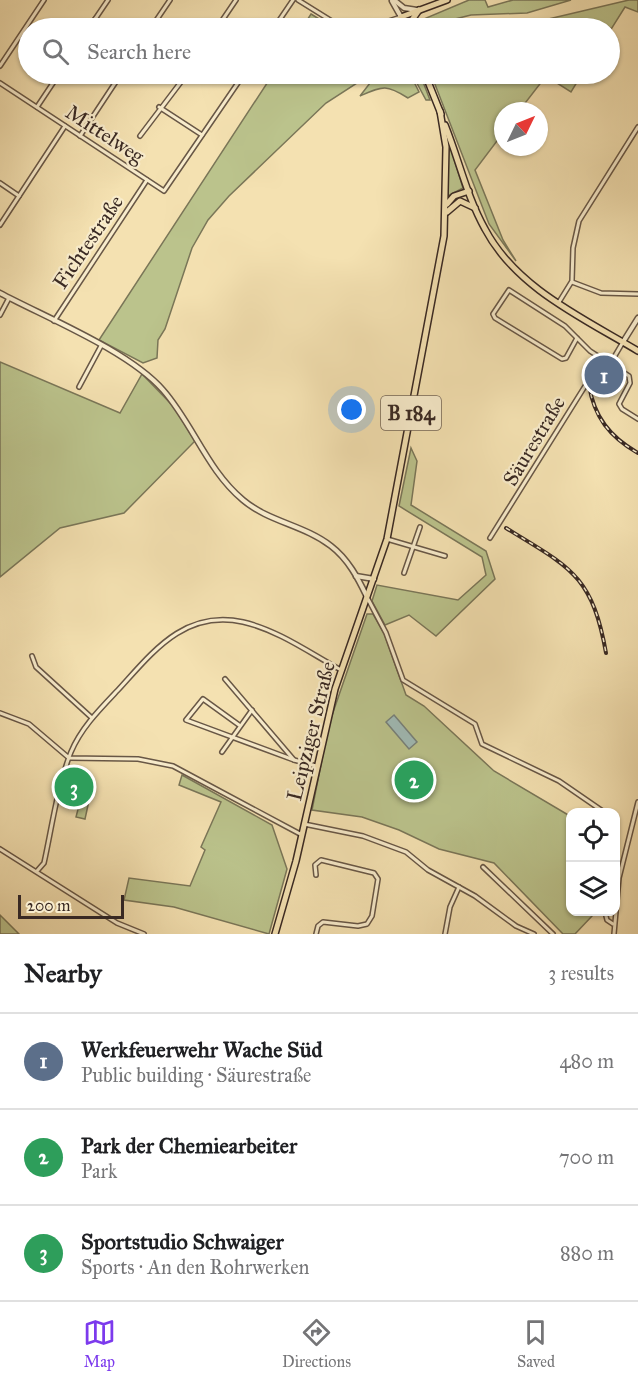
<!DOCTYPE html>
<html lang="en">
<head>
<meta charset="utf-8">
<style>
  :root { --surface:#fff; --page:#f2f2f2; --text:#202124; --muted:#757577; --line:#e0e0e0; --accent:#7c3aed }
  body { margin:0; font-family:"IM FELL Great Primer",serif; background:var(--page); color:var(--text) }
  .controls { position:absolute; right:18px; bottom:18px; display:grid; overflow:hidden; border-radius:12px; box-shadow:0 2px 4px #0004 }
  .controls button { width:54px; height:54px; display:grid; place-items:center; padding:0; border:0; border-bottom:2px solid var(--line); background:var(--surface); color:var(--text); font:30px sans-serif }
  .compass { position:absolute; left:494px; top:102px; width:54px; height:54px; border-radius:50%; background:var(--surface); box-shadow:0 2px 4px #0004; rotate:47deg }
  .scale { position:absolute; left:18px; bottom:15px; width:106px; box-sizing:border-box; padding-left:6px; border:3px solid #392923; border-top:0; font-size:16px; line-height:21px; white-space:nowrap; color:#392923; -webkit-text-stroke:4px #f8eccc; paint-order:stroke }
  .you { position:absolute; left:352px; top:410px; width:21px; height:21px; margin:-15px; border:4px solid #fff; border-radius:50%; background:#1a73e8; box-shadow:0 0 0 9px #1a73e833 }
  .badge { display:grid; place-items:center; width:39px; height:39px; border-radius:50%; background:var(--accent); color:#fff; font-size:20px; font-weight:700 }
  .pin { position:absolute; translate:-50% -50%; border:3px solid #fff; box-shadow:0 2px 6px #0006 }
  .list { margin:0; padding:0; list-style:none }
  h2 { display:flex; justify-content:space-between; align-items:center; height:78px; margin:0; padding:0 24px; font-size:26px }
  h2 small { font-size:20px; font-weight:400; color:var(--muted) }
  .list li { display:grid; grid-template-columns:39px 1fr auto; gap:18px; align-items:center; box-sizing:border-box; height:96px; padding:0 24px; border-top:2px solid var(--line) }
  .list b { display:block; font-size:22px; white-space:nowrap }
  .list p { margin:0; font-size:20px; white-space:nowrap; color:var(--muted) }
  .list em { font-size:20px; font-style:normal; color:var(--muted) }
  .icon { flex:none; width:33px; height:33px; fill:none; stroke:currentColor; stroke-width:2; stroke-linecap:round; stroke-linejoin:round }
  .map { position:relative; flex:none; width:638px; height:934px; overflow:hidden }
  .search { position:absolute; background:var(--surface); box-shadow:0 2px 4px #0004; left:18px; right:18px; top:18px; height:66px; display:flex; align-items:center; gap:15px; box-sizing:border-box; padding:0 21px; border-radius:33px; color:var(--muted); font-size:22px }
  .sheet { height:366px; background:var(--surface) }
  nav { display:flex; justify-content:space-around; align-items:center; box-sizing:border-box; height:84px; border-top:2px solid var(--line); background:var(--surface); font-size:16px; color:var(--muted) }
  nav a { display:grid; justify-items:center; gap:3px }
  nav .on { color:var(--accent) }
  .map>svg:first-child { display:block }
  .green { fill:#bbc38c; stroke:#7a7658; stroke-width:1.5 }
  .water { fill:#a0bbb6; stroke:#77817b; stroke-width:1.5 }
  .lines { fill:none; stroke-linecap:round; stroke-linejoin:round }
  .minor-casing { stroke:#685746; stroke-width:6 }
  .tertiary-casing { stroke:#685746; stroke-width:7 }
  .primary-casing { stroke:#392923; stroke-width:8 }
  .minor { stroke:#f8eccc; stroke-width:3 }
  .tertiary { stroke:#f8eccc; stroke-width:4 }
  .primary { stroke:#f4e1b1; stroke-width:5 }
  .rail-casing { stroke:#392923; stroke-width:4 }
  .rail { stroke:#f8eccc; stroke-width:1.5; stroke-dasharray:4.5; stroke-linecap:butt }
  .labels { text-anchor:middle; stroke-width:4.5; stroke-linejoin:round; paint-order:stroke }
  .shield { fill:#f8eccc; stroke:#726456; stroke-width:1.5 }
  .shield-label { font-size:20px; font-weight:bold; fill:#392923 }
  .street-label { font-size:21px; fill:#392923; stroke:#f8eccc }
</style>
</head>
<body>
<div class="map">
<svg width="638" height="934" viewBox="0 0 638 934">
  <rect width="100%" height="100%" fill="#f4e1b1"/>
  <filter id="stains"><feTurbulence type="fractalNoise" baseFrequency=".00333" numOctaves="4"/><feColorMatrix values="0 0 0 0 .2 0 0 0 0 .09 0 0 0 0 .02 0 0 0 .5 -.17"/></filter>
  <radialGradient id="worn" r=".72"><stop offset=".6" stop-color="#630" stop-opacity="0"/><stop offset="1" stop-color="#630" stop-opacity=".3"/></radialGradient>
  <g class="green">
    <path d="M 469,0 L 485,0 L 488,7 L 513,0 L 571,0 L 527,13 L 471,15 L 451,20 L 437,28 L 414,28 L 419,21 Z"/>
    <path d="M 629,0 L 638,0 L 638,12 L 625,7 L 610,31 L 610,28 L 461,28 L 540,21 Z"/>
    <path d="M 311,14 L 332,27 L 336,28 L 302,28 Z"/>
    <path d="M 273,74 L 371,74 L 326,103 L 229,196 L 208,220 L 192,248 L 165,329 L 158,340 L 157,358 L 143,363 L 99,340 Z"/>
    <path d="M 382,74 L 410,74 L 419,92 L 408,98 C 386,84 383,86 360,96 L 370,83 Z"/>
    <path d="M 412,74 L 420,74 L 430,100 L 426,100 Z"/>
    <path d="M 431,74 L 582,74 L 571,92 L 546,76 L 519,111 L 503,111 L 503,133 L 475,170 L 503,240 L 516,261 L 489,224 Z"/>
    <path d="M 448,139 L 463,188 L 448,196 L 446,140 Z"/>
    <path d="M 0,362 L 120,413 L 142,374 L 174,407 L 195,441 L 124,513 L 60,528 L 0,577 Z"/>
    <path d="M 411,448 L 417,461 L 411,505 L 486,551 L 495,579 L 436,636 L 409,615 L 385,625 L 372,601 L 377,585 L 458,600 L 486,575 L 482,557 L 399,506 Z"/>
    <path d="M 367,614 L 373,614 L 384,633 L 406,695 L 424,706 L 494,771 L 570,816 L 570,912 L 591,912 L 592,916 L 575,934 L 563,934 L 494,863 L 439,849 L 399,830 L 362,817 L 312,810 L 329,724 Z"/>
    <path d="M 182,775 L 272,825 L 287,869 L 269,934 L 174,907 L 124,900 L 129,878 L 190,886 L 205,850 L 201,847 L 221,802 L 179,785 Z"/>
    <path d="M 82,794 L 90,796 L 85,819 L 76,817 Z"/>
    <path d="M 0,915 L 19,934 L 0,934 Z"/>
  </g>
  <path class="water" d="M 394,715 L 417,742 L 409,749 L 386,722 Z"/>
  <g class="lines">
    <g class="minor-casing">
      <g id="minor">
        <path d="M 298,0 L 343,28"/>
        <path d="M 95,19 L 109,28"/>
        <path d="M 89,28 L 108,0"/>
        <path d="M 151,28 L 170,0"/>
        <path d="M 217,28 L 236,0"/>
        <path d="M 274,28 L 293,0"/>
        <path d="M 367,28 L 401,17"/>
        <path d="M 0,66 L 44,0"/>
        <path d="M 0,83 L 164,191 L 244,74"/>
        <path d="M 37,107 L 59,74"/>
        <path d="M 159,107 L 202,135"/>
        <path d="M 80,136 L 121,74"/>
        <path d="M 140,136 L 187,74"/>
        <path d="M 0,183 L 19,196"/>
        <path d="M 0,225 L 65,126"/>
        <path d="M 572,282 L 601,293 L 638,294"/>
        <path d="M 559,302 L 572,281 L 573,248 L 579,221 L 638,127"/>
        <path d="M 0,315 L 9,298"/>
        <path d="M 54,321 L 147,180"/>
        <path d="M 577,338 L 566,358 L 562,359 L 495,318 L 493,314 L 509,290 L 565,326 L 590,351 L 629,376 L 630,383 L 619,404 L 622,409 L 638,419"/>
        <path d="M 610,364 L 623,342"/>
        <path d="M 79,387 L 101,346"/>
        <path d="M 490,538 L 602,359"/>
        <path d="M 387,539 L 445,556"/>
        <path d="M 404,573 L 420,527"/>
        <path d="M 368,599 L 386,633 L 403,680 L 475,724 L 482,744 L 559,781 L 604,812"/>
        <path d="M 32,656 L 36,667 L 92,718"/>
        <path d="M 225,679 L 294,760 L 316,766"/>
        <path d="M 0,713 L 29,724 L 69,758 L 138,759 L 173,766 L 302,835"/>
        <path d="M 239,725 L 203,699 L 186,720 L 294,760"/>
        <path d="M 222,752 L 252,710"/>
        <path d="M 304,824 L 363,836 L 406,852 L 428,870 L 475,896 L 516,926 L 534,934"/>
        <path d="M 0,849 L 117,923 L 144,934"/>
        <path d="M 483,867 L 553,934"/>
        <path d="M 37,871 L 44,863 C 52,827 57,787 71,752 C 81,728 100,709 118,690 C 152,653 184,609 243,622 C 278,630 310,653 341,670"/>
        <path d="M 316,875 L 315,865 L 321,860 L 374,873 L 378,879 L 372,916 L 367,924 L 358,926 L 323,922 L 318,926 L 316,934"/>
        <path d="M 605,912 L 607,920 L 613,924"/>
        <path d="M 445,934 L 450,907 L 459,887"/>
        <path d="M 614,934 L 619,878 L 638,802"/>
      </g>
    </g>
    <g class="tertiary-casing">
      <g id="tertiary">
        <path d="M 394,0 L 404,8 L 417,10"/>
        <path d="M 392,1 L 401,17"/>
        <path d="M 0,293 C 47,318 129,351 163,390 C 193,424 207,470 243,500 C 269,522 304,525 331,546 C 348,559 358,578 367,597"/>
        <path d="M 623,342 L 638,318"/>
        <path d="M 356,576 L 374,579"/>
      </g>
    </g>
    <g class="primary-casing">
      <g id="primary">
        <path d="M 407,28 L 401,17 L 447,0"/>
        <path d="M 411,28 L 412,20 L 419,10"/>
        <path d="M 425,74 L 441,114"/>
        <path d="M 445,125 C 459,160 467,197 485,229 C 516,288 583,318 638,351"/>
        <path d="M 447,204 L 454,196 L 469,191"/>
        <path d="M 447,212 L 460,201 L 475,208"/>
        <path d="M 275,934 L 296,861 L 335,689 L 387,539 L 444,236 L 446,147 L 440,111"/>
      </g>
    </g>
    <use href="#minor" class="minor"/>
    <use href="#tertiary" class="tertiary"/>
    <use href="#primary" class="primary"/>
    <g class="rail-casing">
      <g id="rail">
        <path d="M 589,385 C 594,417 610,437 638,453"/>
        <path d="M 506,528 C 569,567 592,574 606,653"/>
      </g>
    </g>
    <use href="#rail" class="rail"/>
  </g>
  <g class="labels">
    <rect class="shield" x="381" y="396" width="60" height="34" rx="4.5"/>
    <g class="shield-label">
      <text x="411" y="420">B 184</text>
    </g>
    <g class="street-label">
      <text transform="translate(105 134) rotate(33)" y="7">Mittelweg</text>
      <text transform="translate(88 242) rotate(-56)" y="7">Fichtestraße</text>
      <text transform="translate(534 441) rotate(-59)" y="7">Säurestraße</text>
      <text transform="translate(311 731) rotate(-76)" y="7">Leipziger Straße</text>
    </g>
  </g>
  <rect width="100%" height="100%" filter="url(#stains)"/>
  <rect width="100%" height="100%" fill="url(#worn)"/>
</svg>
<div class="controls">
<button><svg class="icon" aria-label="locate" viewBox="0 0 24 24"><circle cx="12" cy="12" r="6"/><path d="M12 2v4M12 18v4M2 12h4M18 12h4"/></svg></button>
<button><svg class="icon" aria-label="layers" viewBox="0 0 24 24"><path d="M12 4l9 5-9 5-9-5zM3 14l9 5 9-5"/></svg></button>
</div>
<svg class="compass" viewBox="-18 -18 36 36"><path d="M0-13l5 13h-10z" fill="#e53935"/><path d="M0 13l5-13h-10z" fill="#757577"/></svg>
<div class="scale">200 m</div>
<div class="you"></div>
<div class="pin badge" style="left:604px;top:375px;background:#5c6f8a">1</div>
<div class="pin badge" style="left:414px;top:780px;background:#2e9e5b">2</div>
<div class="pin badge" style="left:74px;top:787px;background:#2e9e5b">3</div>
<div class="search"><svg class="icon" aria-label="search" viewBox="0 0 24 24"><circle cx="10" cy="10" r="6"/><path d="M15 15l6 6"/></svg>Search here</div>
</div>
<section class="sheet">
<h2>Nearby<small>3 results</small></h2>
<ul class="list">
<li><span class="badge" style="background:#5c6f8a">1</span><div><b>Werkfeuerwehr Wache Süd</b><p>Public building · Säurestraße</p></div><em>480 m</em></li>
<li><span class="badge" style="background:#2e9e5b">2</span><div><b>Park der Chemiearbeiter</b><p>Park</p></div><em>700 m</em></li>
<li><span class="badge" style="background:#2e9e5b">3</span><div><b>Sportstudio Schwaiger</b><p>Sports · An den Rohrwerken</p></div><em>880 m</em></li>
</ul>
</section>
<nav>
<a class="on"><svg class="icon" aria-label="map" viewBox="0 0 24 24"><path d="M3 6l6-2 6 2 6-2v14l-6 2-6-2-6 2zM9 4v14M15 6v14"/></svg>Map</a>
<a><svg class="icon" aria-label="directions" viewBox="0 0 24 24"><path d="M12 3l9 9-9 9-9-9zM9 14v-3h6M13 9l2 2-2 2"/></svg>Directions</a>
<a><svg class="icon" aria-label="saved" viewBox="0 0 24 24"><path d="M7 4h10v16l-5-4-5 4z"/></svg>Saved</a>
</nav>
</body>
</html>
